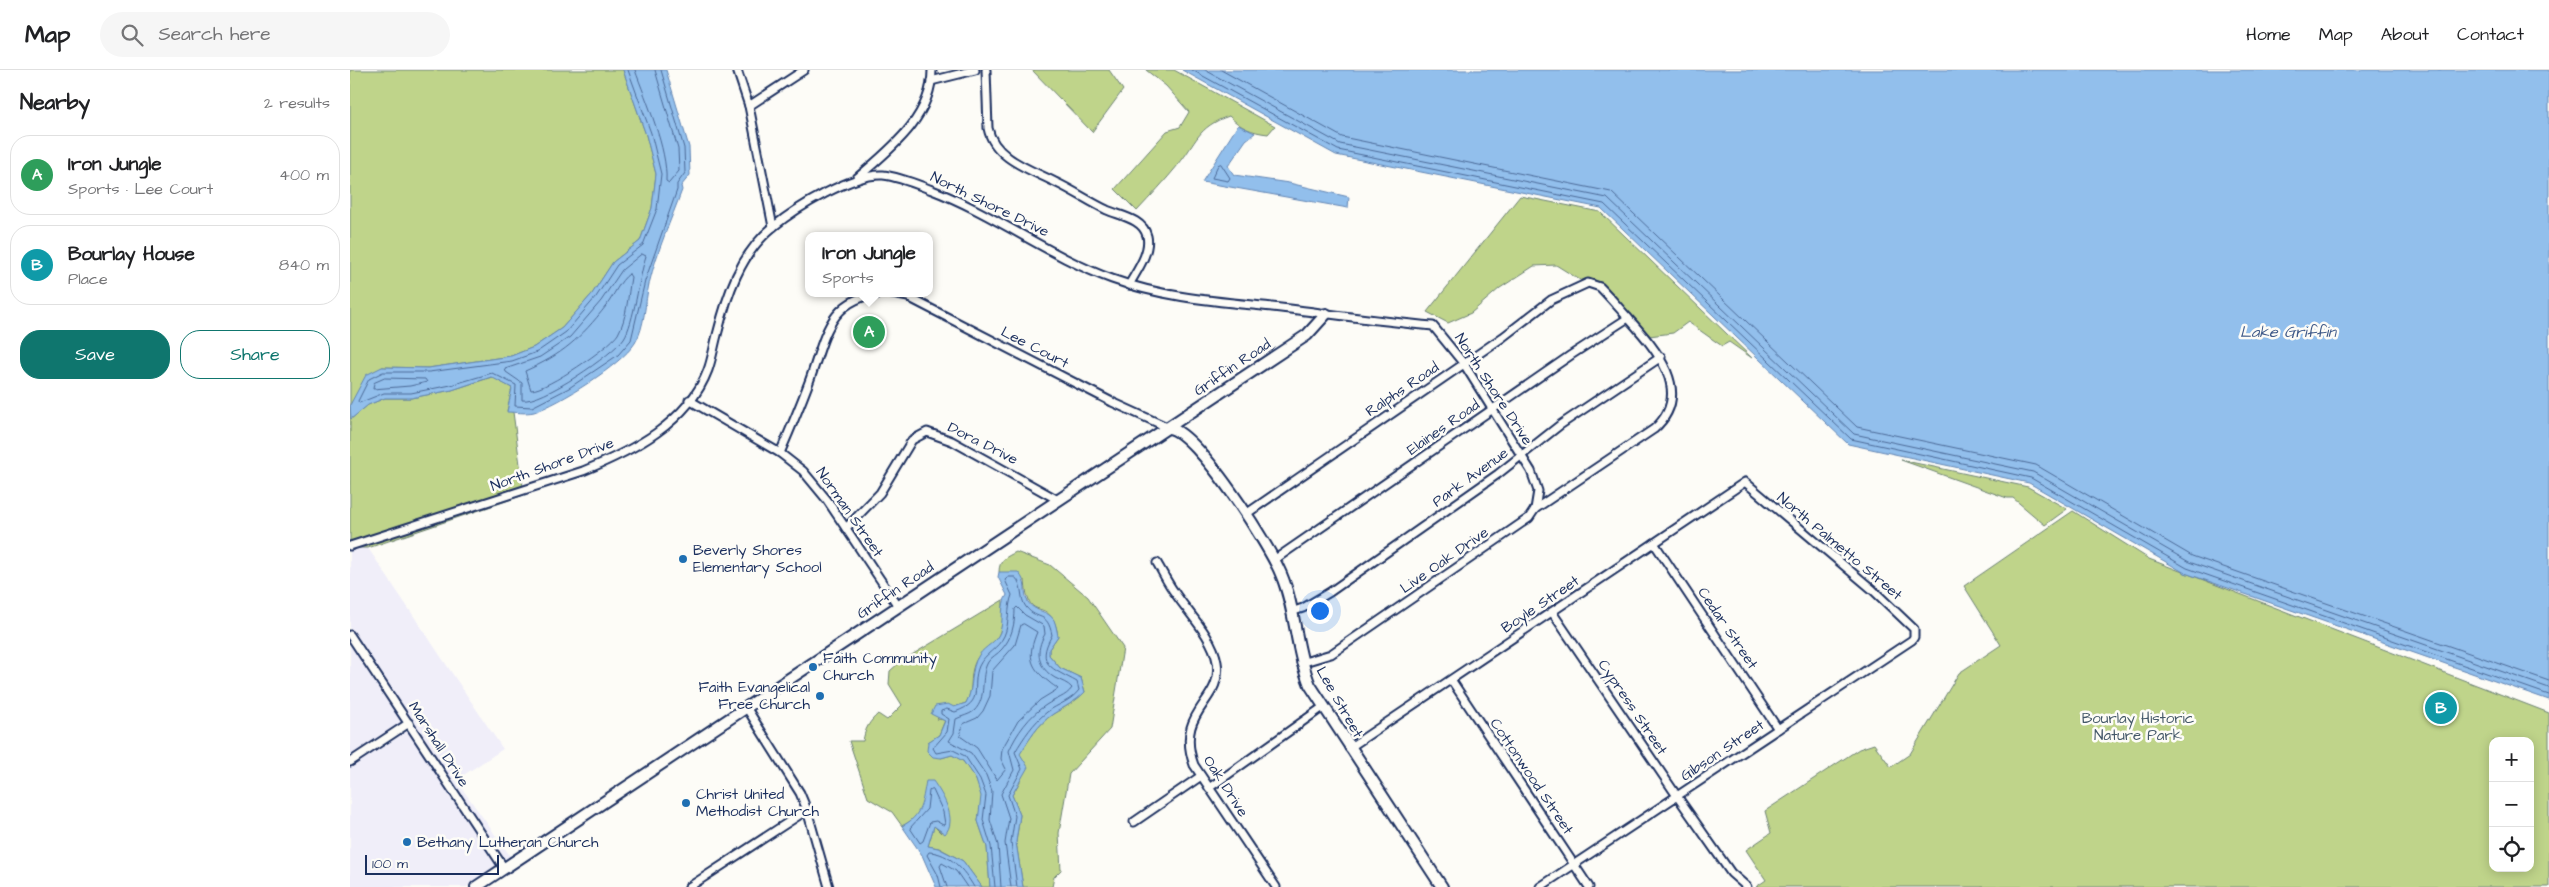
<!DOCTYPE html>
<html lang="en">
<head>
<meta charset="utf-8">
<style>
  :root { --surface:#fff; --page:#f6f6f6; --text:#202124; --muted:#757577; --line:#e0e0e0; --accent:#0f766e }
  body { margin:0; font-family:"Architects Daughter",sans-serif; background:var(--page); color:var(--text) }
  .controls { position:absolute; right:15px; bottom:15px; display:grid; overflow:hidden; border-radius:10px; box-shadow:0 2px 12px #0003 }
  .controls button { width:45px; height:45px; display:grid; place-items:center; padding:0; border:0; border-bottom:1px solid var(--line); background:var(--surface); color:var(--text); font:25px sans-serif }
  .scale { position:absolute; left:15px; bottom:12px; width:134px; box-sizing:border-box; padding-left:5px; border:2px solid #1b2f5e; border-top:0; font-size:14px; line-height:18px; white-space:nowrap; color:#1b2f5e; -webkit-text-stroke:4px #fdfcf7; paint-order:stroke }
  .you { position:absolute; left:969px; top:540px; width:18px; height:18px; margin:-12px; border:4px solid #fff; border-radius:50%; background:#1a73e8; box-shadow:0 0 0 8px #1a73e833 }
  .badge { display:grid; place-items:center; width:32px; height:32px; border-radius:50%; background:var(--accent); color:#fff; font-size:16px; font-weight:700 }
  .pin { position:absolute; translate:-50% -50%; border:2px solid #fff; box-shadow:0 1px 5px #0006 }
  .popup { position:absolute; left:455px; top:162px; width:128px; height:65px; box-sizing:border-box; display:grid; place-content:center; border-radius:10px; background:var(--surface); filter:drop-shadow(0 1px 4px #0005); font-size:16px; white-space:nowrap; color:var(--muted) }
  .popup b { font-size:19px; color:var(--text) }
  .popup::after { content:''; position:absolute; left:50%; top:100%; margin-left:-10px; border:10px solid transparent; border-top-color:var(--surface) }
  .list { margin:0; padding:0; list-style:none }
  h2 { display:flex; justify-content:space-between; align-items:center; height:65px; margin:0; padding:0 20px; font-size:21px }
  h2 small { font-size:16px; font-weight:400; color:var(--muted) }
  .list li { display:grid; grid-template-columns:32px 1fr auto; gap:15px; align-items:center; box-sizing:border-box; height:80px; margin:0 10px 10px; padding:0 10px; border:1px solid var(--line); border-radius:20px }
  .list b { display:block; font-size:19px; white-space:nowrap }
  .list p { margin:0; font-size:16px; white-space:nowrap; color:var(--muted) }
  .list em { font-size:16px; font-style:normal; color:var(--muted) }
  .actions { display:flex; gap:10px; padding:15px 20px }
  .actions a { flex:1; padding:11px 0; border:1px solid var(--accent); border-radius:20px; text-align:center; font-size:18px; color:var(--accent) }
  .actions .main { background:var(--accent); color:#fff }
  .icon { flex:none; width:28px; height:28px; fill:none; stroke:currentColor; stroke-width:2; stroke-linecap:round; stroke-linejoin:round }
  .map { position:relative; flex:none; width:2199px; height:817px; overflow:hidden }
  header { display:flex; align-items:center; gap:30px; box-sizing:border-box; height:70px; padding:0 25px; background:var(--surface); border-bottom:1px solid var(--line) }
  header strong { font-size:24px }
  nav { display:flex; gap:28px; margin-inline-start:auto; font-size:18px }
  .search { width:350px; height:45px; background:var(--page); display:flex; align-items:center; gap:12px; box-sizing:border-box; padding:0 18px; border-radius:28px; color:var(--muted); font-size:19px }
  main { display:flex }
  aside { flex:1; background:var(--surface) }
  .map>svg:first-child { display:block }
  .built { fill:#f0eef9 }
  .green { fill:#bfd48a; stroke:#6d8274; fill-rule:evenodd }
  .water { fill:#92bfec; stroke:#6285b3 }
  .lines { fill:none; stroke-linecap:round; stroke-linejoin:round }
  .shore { stroke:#4b6997; stroke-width:1 }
  .street-casing { stroke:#1b2f5e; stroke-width:11 }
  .secondary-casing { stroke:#1b2f5e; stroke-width:14 }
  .street { stroke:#fdfcf7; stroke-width:7 }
  .secondary { stroke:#fdfcf7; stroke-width:10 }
  .poi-dot { fill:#1f6fb2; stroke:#fdfcf7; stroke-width:2 }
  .labels { text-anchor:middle; stroke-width:5; stroke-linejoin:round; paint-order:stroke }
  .street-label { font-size:15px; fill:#1b2f5e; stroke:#fdfcf7 }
  .poi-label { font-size:15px; fill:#1b2f5e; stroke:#fdfcf7; text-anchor:start }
  .park-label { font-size:15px; fill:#445869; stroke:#fdfcf7 }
  .water-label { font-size:16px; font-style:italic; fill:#3f5a89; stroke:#fdfcf7 }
</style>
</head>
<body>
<header>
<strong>Map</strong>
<div class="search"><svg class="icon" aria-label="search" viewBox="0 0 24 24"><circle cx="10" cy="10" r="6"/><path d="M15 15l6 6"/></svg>Search here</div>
<nav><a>Home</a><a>Map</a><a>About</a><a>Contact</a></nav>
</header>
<main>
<aside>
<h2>Nearby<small>2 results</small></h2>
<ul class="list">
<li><span class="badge" style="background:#2e9e5b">A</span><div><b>Iron Jungle</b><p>Sports · Lee Court</p></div><em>400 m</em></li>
<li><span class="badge" style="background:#0f9aa8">B</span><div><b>Bourlay House</b><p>Place</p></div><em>840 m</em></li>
</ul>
<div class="actions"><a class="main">Save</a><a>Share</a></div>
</aside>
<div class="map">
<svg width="2199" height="817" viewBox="0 0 2199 817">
  <rect width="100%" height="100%" fill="#fdfcf7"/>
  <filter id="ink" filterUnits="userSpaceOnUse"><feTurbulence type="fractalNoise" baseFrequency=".02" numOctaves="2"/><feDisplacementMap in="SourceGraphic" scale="10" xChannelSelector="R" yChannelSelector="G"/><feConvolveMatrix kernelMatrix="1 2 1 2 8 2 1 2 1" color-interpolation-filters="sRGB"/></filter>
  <g filter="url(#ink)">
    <path class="built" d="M 0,478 L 18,478 L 153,679 L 106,710 L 161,787 L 117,817 L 0,817 Z"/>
    <g class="green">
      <path d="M 0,0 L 273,0 L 296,65 L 306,104 L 302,138 L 290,171 L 263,192 L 242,224 L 212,258 L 184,277 L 161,286 L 78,298 L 32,297 L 0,335 L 1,349 L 18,335 L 35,328 L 61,328 L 102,320 L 142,307 L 162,318 L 157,341 L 163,342 L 174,425 L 18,478 L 0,478 Z"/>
      <path d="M 682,0 L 759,0 L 773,20 L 742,62 Z"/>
      <path d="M 796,0 L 824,0 L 925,56 L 918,64 C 901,62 891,58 879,46 C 847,57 847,72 828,95 C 815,111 801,126 787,141 L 765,119 L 817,61 L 830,57 L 839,42 L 816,16 Z"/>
      <path d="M 1170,126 L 1250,142 L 1402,288 L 1379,272 L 1372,276 L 1338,252 L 1323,263 L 1299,266 L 1246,220 L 1206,195 L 1184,196 L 1150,218 L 1121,243 L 1098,253 L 1077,242 Z"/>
      <path d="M 1551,390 L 1678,417 L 1717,439 L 1695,455 L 1663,428 L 1657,428 Z"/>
      <path d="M 1723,441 L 1799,489 L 2199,643 L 2199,817 L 1406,817 L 1416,810 L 1396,780 L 1421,763 L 1415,741 L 1509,679 L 1524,674 L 1541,697 L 1560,684 L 1609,603 L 1651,575 L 1614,516 ZM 2143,671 L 2180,671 L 2180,798 L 2143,798 Z"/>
      <path d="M 666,482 L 700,495 L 738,527 L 773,578 L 760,659 L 719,704 L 709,763 L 711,800 L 704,807 L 702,817 L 673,817 L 666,772 L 670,745 L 662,725 C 671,710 678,701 669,684 C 679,670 688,654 703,644 C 715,637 725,632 735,622 L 731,608 L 710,598 L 699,585 L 699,579 L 708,566 C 707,561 706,554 703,550 C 692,530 678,551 675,511 L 649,502 C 649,490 656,487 666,482 Z"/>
      <path d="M 653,530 C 653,544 654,561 644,572 C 636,580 628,583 624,595 C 619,609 624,619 616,633 L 604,637 L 587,649 L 595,650 L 589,665 L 578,672 L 591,688 L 602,685 L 613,691 L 626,710 L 632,726 L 628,751 L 637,777 L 640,817 L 632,817 L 613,791 L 589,778 L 578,776 L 584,756 L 591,763 L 574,730 C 572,743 563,750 552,756 L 542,742 L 518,728 L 499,671 L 513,671 C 515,659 519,652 528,644 L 537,650 L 552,635 L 539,614 L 540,601 L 550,592 Z"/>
    </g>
    <g class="water">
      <path d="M 273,0 L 316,0 L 339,77 L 340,105 L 331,116 L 332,120 C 321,150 307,181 299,214 C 295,232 295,257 285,273 C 271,295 209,334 184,342 C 176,344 165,342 157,342 L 162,318 L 141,307 L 102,320 L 61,328 L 35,328 L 18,335 L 1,349 L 0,335 L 16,305 L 32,297 L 78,298 L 161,286 L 184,277 L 212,258 L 242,224 L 263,192 L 290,171 L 302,138 L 306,104 L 296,65 Z"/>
      <path d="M 832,0 L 2199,0 L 2199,630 L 1835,503 L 1679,413 L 1498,374 L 1251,138 L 986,85 Z"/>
      <path d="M 888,55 L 905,63 L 896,70 L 878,96 L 884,105 L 939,113 L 999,127 L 998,138 L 852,112 Z"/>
      <path d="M 649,502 L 668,502 C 679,515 672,520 678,532 C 684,542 698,540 704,550 C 706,555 707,561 708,566 L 699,579 L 699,585 L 710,598 L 731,608 L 735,622 C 725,632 714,637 703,644 C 688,654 679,670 670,684 L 678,697 L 662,725 L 670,745 L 666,772 L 673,817 L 640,817 L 637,777 L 628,751 L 631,726 L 626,710 L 613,691 L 602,685 L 591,688 L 583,687 L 577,681 L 578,672 L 589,665 L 595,651 L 581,644 L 585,636 L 598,634 L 604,637 L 616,633 C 625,617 619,600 629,585 C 635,576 646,573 650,562 C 654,550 650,535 657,525 L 648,507 Z"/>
      <path d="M 576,711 L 583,711 C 593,725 608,750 595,764 L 584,756 L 578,776 L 588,778 L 613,791 L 632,817 L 586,817 L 572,785 L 552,756 C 572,746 572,732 576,711 Z"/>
    </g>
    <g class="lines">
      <g class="shore">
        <path d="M 278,0 L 301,63 L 311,104 L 307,139 L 293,175 L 267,195 L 246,227 L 216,262 L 187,282 L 162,291 L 79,302 L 33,302 L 19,309 L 8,331 L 9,333 L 34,323 L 61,323 L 101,315 L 142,303 L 166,315 L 165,336 L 182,337 L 219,318 L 268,285 L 281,270 L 295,211 L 327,120 L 327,114 L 335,103 L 334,78 L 311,0"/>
        <path d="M 285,0 C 296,30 318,80 316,111 L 319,113 L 329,101 L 328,79 L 305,0"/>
        <path d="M 842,0 L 988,80 L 1254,134 L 1501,369 L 1681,408 L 1837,498 L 2199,625"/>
        <path d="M 855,0 L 990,74 L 1257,128 L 1504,364 L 1683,402 L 1839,492 L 2199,618"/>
        <path d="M 871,0 L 992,67 L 1261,122 L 1507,357 L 1686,395 L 1842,486 L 2199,611"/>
        <path d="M 871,94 L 880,108 L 878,111 L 862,108 L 868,95 Z"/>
        <path d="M 292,184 L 296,186 C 289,207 284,253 274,268 C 264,284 191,334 172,330 L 172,313 L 156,302 L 155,299 L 190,287 L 220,267 L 251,231 L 272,200 Z"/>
        <path d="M 279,204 L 281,207 C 278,225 277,248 268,264 C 260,277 197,320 181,320 L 175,301 C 212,285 231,268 256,236 C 264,226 269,211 279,204 Z"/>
        <path d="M 35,308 L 75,309 L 77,312 L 60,316 L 23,319 L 24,313 Z"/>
        <path d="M 674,554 L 687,562 C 678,584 678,596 699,612 C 702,615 705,616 708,619 L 690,630 L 668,651 L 652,679 L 651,689 L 656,699 L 647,710 L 627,678 L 610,666 L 613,654 L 627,648 L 633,641 L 640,626 L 642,601 L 665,575 L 671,555 Z"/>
        <path d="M 583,720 L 593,742 L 595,754 L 593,755 L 586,751 L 580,752 L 573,771 L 570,773 L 560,758 L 577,739 L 579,721 Z"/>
        <path d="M 591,817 L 588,805 L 577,785 L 579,782 C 600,783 614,800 624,817"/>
        <path d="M 597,817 L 590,796 L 592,793 L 606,801 L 617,817"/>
        <path d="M 645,817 L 641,776 L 633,750 L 636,725 L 630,709 L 615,686 L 603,680 L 586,683 L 583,678 L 597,662 L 599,649 L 591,644 L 591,641 L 597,639 L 605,642 C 636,631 620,618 629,596 C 635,583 648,579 654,566 C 660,553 657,538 662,525 L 655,510 L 658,507 L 665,507 C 674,516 669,528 676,537 C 688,552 697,540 702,565 C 685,595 702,598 727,612 L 729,620 C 721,631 708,634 697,642 C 683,653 674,667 665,682 L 672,699 L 658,725 L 665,746 L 661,772 L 667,817"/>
        <path d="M 651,817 L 648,775 L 640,750 L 642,721 L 636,705 L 621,683 L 599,671 L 604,663 L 606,649 C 612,646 619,645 624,641 C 638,627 629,608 638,592 C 641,587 648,584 652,579 C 662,568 665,553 665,539 L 667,537 L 675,545 L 694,556 L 695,564 C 685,581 687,597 705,608 C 711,611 718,613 722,618 C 716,627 705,629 696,635 C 680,645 666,664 659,681 L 664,700 L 651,724 L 659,748 L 655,773 L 661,817"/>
      </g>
      <g class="street-casing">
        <g id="street">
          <path d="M 387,0 L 399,36 L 423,157"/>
          <path d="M 636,0 L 638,58 C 644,89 682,100 707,113 C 724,121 740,132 757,140 C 771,146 793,149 797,166 C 801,182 786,202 779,215"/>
          <path d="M 581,11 L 625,0"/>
          <path d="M 399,36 L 454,0"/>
          <path d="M 507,108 C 539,80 582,48 582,0"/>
          <path d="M 538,223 L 558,227 L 762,332 L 819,358"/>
          <path d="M 339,330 L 430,383 L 453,401 L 477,430 L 548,536"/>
          <path d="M 430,383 C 440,360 450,336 459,312 C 475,269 477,228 533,223"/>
          <path d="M 896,444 L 1153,267 L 1201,230 L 1238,213 L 1250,217 C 1260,227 1269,238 1279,249 C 1305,278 1345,323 1304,359 L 1185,439 L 1179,448 L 981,584 L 951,593"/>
          <path d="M 496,458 L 530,423 L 562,370 L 577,362 L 602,371 L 708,430"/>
          <path d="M 1304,473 L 1428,659"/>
          <path d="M 0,476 L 233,401 C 282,381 338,353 358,300 C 362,289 364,276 367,265 C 377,225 390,184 423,157 C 446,138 503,103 533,105 C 550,107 566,114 582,120 C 645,144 699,186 762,209 C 820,230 880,232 940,239 C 987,245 1035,252 1083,256 L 1114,294 L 1181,401 L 1188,421 L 1185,439"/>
          <path d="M 924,490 L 1221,285 L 1278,248"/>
          <path d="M 807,493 C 813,503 818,514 825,523 C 839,544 863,567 867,592 C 874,633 824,639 844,695 L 926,817"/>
          <path d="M 941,542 L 953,538 L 980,522 L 1148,404 L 1210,355 L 1311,287"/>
          <path d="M 1202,542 L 1327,726 L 1381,803 L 1397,817"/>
          <path d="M 0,565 L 154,798"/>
          <path d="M 1102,611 L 1239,817"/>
          <path d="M 396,637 L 450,723 L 457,740 L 479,817"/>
          <path d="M 999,678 L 1395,412 L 1523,520 L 1564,559 L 1564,567 L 1562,570 L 1190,817"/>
          <path d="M 0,692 L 59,653"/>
          <path d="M 859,718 L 973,637"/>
          <path d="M 784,752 L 851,706"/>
          <path d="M 339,817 L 457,740"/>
        </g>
      </g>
      <g class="secondary-casing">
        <g id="secondary">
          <path d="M 819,358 C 847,362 919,475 931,504 C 946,539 945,579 960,615 L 1092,817"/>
          <path d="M 126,817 L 957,265 L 976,244"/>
        </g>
      </g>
      <use href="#street" class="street"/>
      <use href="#secondary" class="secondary"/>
    </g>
  </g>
  <g class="poi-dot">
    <circle cx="333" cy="489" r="5"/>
    <circle cx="463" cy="597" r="5"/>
    <circle cx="470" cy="626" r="5"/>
    <circle cx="336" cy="733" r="5"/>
    <circle cx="57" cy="772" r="5"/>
  </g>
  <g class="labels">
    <g class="street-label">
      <text transform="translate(640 134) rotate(26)" y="5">North Shore Drive</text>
      <text transform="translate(685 277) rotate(27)" y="5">Lee Court</text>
      <text transform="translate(882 297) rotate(-34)" y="5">Griffin Road</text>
      <text transform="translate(1052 319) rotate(-34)" y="5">Ralphs Road</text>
      <text transform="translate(1144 319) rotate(57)" y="5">North Shore Drive</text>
      <text transform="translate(1093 357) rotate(-35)" y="5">Elaines Road</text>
      <text transform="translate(633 373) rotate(27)" y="5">Dora Drive</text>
      <text transform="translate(202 394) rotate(-20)" y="5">North Shore Drive</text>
      <text transform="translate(1120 407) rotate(-36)" y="5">Park Avenue</text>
      <text transform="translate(500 442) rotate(55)" y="5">Norman Street</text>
      <text transform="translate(1490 476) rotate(40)" y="5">North Palmetto Street</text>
      <text transform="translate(1094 490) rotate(-35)" y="5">Live Oak Drive</text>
      <text transform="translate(545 520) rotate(-34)" y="5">Griffin Road</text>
      <text transform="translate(1190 534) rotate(-34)" y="5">Boyle Street</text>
      <text transform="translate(1378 558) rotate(56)" y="5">Cedar Street</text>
      <text transform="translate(990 632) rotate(60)" y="5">Lee Street</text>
      <text transform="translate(1283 637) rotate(56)" y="5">Cypress Street</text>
      <text transform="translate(89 674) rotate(57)" y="5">Marshall Drive</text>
      <text transform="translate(1372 680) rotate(-34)" y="5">Gibson Street</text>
      <text transform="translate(1182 706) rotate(56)" y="5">Cottonwood Street</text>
      <text transform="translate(876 716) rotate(57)" y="5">Oak Drive</text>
    </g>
    <g class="poi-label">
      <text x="343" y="485">Beverly Shores<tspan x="343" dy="17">Elementary School</tspan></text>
      <text x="473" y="593">Faith Community<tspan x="473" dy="17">Church</tspan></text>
      <text x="460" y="622" text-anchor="end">Faith Evangelical<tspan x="460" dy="17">Free Church</tspan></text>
      <text x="346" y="729">Christ United<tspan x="346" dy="17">Methodist Church</tspan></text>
      <text x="67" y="777">Bethany Lutheran Church</text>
    </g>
    <g class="park-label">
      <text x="1788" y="653">Bourlay Historic<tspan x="1788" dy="17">Nature Park</tspan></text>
    </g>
    <g class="water-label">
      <text x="1938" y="267">Lake Griffin</text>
    </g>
  </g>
</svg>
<div class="controls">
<button>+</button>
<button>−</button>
<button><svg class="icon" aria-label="locate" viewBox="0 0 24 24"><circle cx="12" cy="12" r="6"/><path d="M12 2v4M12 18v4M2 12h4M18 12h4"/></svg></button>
</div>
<div class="scale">100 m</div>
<div class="you"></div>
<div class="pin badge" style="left:519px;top:262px;background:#2e9e5b">A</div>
<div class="popup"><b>Iron Jungle</b>Sports</div>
<div class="pin badge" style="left:2091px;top:638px;background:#0f9aa8">B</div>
</div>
</main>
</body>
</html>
